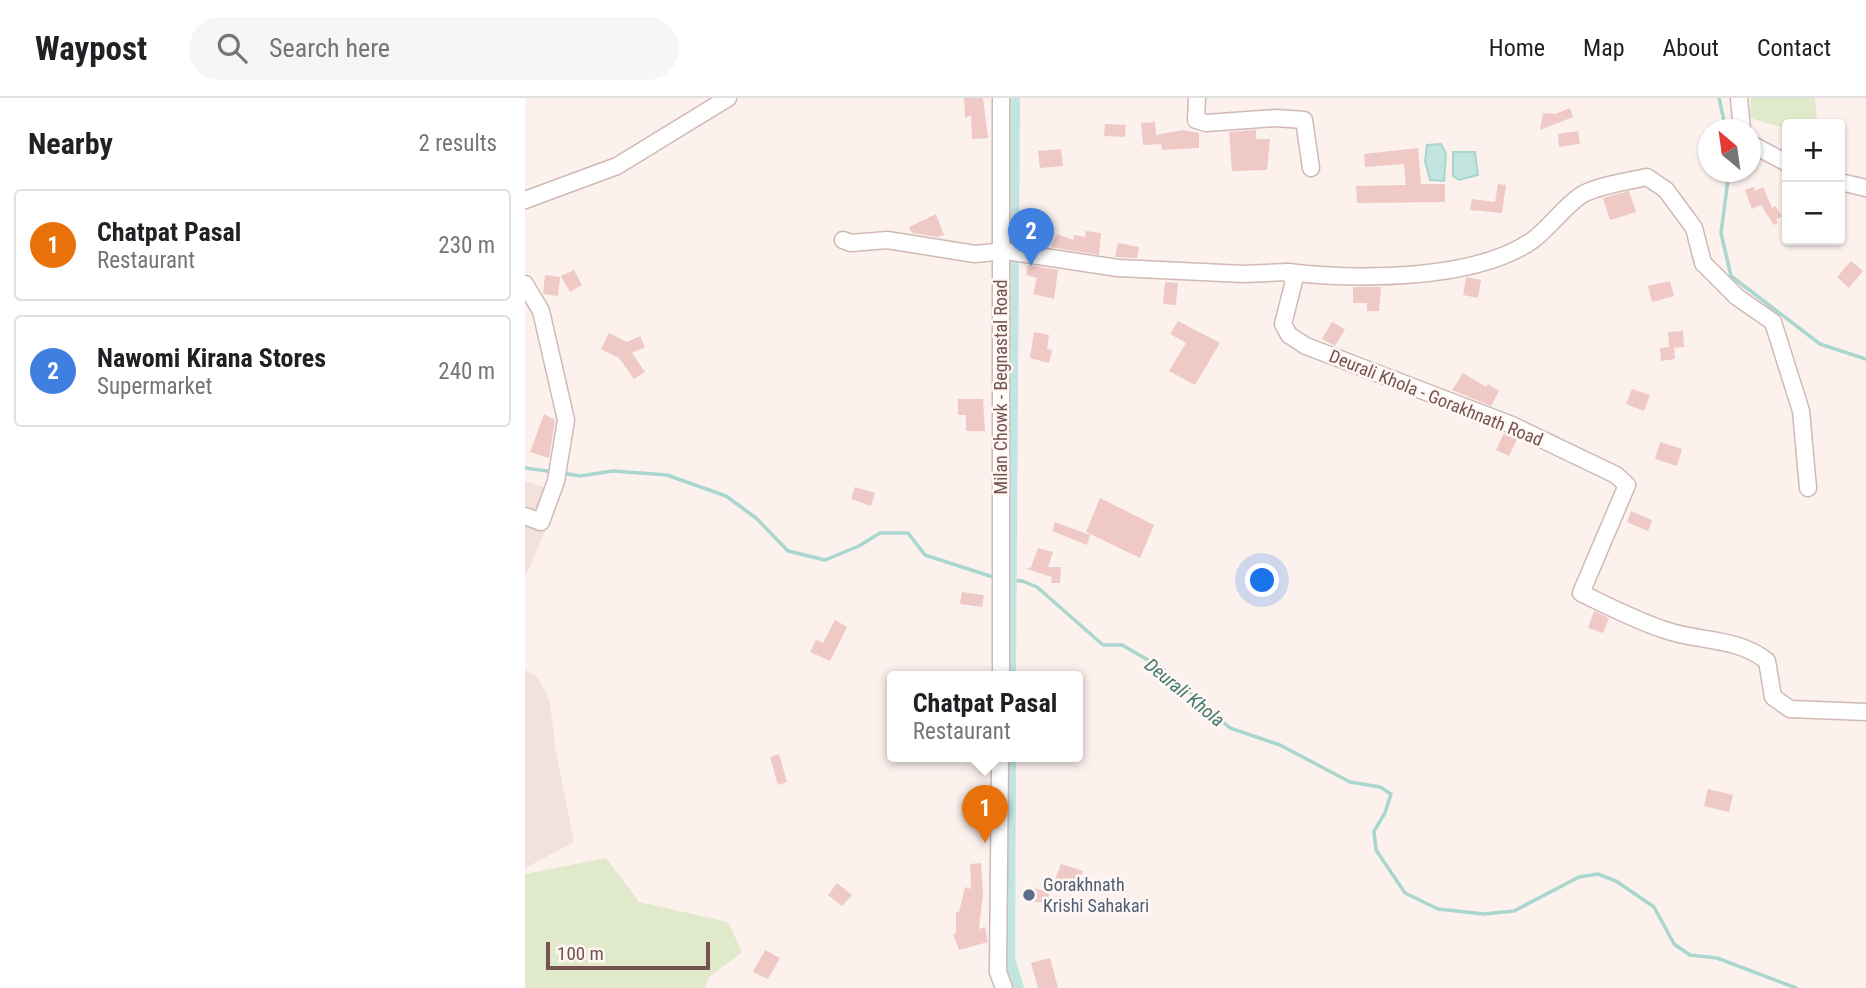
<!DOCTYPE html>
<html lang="en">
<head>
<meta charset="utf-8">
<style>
  :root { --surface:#fff; --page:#f6f6f6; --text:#202124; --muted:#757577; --line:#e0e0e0; --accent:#1a73e8 }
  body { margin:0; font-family:"Roboto Condensed",sans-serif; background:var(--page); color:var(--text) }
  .controls { position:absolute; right:21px; top:21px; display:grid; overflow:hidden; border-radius:7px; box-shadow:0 2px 5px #0004 }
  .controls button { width:63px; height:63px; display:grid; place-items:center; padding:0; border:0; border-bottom:2px solid var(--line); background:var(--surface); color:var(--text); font:35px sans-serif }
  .compass { position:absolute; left:1173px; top:21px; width:63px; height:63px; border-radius:50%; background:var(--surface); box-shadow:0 2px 5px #0004; rotate:331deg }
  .scale { position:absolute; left:21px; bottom:18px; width:164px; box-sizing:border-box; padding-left:7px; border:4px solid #765250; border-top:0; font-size:19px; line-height:24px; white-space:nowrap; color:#765250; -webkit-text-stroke:5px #fef7f4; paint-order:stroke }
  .you { position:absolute; left:738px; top:483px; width:24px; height:24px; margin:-18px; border:5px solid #fff; border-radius:50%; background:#1a73e8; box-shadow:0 0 0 10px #1a73e833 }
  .badge { display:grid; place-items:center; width:46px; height:46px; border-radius:50%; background:var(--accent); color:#fff; font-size:23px; font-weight:700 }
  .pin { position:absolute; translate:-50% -58px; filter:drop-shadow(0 2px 4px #0008) }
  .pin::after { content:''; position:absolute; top:37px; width:24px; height:21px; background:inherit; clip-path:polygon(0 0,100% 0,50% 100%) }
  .popup { position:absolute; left:362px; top:573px; width:196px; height:91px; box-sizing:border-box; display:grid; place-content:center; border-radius:7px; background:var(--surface); filter:drop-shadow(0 2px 5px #0005); font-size:23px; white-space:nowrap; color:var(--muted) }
  .popup b { font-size:26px; color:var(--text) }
  .popup::after { content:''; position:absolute; left:50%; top:100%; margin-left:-14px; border:14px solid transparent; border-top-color:var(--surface) }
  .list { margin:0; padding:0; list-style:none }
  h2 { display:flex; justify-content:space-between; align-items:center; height:91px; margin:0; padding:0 28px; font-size:30px }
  h2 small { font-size:23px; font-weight:400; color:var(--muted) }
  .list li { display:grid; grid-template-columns:46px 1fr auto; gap:21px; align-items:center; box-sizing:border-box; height:112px; margin:0 14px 14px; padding:0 14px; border:2px solid var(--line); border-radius:7px }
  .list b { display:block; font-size:26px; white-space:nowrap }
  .list p { margin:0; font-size:23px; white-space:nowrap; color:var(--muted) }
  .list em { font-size:23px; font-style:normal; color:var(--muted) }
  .icon { flex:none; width:38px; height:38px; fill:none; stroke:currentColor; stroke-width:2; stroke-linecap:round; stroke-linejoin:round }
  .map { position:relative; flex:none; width:1341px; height:890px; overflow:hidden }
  header { display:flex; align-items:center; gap:42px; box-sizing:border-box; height:98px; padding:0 35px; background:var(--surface); border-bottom:2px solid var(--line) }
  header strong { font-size:33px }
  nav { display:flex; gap:38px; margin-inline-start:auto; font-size:24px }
  .search { width:490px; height:63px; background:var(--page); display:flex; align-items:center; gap:18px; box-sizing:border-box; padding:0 24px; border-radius:38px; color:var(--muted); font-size:26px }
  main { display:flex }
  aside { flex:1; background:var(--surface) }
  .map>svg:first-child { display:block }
  .residential { fill:#f3e1dc }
  .green { fill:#e1e9cb }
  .water { fill:#c2e5df; stroke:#a9d6ce; stroke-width:2 }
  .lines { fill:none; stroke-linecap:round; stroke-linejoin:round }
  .stream { stroke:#a9d6ce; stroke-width:3.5 }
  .canal { stroke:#c2e5df; stroke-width:12 }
  .building { fill:#efc9c6 }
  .minor-casing { stroke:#d0b9b5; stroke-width:19 }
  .minor { stroke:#fff; stroke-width:16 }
  .service-dot { fill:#5c6f8a; stroke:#fef7f4; stroke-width:2.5 }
  .labels { text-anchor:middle; stroke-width:5; stroke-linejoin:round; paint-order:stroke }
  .street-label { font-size:18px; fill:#765250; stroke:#fef7f4 }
  .service-label { font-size:18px; fill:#4e5e75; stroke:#fef7f4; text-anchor:start }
  .water-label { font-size:19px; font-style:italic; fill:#447971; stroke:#fef7f4 }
</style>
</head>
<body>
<header>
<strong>Waypost</strong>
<div class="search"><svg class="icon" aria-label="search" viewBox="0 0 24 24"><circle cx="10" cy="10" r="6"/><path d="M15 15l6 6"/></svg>Search here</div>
<nav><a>Home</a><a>Map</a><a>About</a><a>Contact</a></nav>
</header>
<main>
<aside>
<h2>Nearby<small>2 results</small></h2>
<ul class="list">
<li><span class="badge" style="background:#e8710a">1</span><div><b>Chatpat Pasal</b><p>Restaurant</p></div><em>230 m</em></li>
<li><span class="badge" style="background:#3f7fe0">2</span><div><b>Nawomi Kirana Stores</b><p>Supermarket</p></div><em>240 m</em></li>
</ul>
</aside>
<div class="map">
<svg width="1341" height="890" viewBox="0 0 1341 890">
  <rect width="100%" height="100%" fill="#fcf1ed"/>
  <g class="residential">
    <path d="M 0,383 L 36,395 L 0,480 Z"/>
    <path d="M 0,572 L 13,580 L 25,603 L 30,649 L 49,744 L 0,770 Z"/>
  </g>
  <g class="green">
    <path d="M 1226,0 L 1290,0 L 1292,26 L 1262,26 L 1262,31 L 1225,20 Z"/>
    <path d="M 81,760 L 114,804 L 203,824 L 217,854 L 184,879 L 180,890 L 0,890 L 0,776 Z"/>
  </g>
  <g class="water">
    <path d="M 916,46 L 921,56 L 919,83 L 905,82 L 900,63 L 902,47 Z"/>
    <path d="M 928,54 L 950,54 L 953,77 L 934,82 L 928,78 Z"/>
  </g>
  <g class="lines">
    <g class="stream">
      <path d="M 1194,0 L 1201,32"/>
      <path d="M 1204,74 L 1196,135 L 1206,178 L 1295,246 L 1341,261"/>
      <path d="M 0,370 L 29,374"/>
      <path d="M 37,375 L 55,378 L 88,373 L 142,377 L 201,398 L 231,420 L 263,453 L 300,462 L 334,448 L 355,435 L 383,435 L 400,457 L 471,480"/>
      <path d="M 482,482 L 497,483 L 512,489 L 578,547 L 597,547 L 637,570 L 705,630 L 755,647 L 825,684 L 855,689 L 866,696 L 860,715 L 849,733 L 851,752 L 880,795 L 913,811 L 959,816 L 989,813 L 1054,779 L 1073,776 L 1091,783 L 1129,809 L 1149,846 L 1165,857 L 1192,860 L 1271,890"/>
    </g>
    <g class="canal">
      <path d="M 485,579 L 489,0"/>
      <path d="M 485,659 L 484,861 L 493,890"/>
    </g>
  </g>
  <g class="building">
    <path d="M 439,0 L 458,0 L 463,40 L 447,41 L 446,18 L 440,19 Z"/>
    <path d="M 1045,10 L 1048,19 L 1015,32 L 1018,15 L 1030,16 Z"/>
    <path d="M 630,24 L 631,37 L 658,32 L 674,35 L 674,50 L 637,52 L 636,46 L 618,47 L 616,25 Z"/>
    <path d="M 580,26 L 601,27 L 600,39 L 579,38 Z"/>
    <path d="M 731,32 L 731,41 L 745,41 L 742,72 L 707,73 L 704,34 Z"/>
    <path d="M 1053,33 L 1055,46 L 1034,49 L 1033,36 Z"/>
    <path d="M 893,50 L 896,86 L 920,86 L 920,104 L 832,105 L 831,88 L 881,87 L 879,66 L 840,69 L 839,56 Z"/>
    <path d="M 536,51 L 538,68 L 515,70 L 513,53 Z"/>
    <path d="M 973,86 L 981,87 L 977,115 L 945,112 L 947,101 L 970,104 Z"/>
    <path d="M 1229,89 L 1230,93 L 1238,89 L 1247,110 L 1250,108 L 1257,118 L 1251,122 L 1253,125 L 1249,127 L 1236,107 L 1227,111 L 1220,92 Z"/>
    <path d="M 1104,93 L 1111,114 L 1085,122 L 1078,100 Z"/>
    <path d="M 411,116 L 419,137 L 412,139 L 387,135 L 384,129 Z"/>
    <path d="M 561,133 L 576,135 L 574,157 L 526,149 L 532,136 L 548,142 L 549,137 L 560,139 Z"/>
    <path d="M 593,145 L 614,149 L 612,160 L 590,159 Z"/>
    <path d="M 1326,163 L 1338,173 L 1324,190 L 1312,179 Z"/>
    <path d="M 503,167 L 533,172 L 529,201 L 508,196 L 512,180 L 501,177 Z"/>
    <path d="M 49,172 L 57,187 L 45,194 L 36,178 Z"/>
    <path d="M 20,177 L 35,179 L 33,198 L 18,196 Z"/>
    <path d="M 941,179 L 956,182 L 953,200 L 938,197 Z"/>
    <path d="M 1145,183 L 1149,198 L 1127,204 L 1123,188 Z"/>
    <path d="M 640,184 L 653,185 L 651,207 L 638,206 Z"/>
    <path d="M 828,189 L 856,189 L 854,213 L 842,213 L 842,205 L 828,205 Z"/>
    <path d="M 653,223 L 695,245 L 670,287 L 644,273 L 661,245 L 645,236 Z"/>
    <path d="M 807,224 L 820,231 L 810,248 L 797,241 Z"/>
    <path d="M 1158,233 L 1159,249 L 1149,250 L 1150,261 L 1136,263 L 1135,250 L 1144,249 L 1143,234 Z"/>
    <path d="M 509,234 L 524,237 L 522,251 L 527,252 L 524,265 L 505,260 Z"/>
    <path d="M 84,235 L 102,244 L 115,238 L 120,249 L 107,255 L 120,274 L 109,281 L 94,260 L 76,251 Z"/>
    <path d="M 938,275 L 961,289 L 963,286 L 974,293 L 966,308 L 927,292 Z"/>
    <path d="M 1107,291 L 1125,297 L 1119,313 L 1101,306 Z"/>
    <path d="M 433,301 L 458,301 L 460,333 L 441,333 L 441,317 L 433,317 Z"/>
    <path d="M 19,316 L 30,322 L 24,360 L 5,354 Z"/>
    <path d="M 979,335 L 992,341 L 984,358 L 971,352 Z"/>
    <path d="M 1135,344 L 1157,351 L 1152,368 L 1130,361 Z"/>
    <path d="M 330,389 L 350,395 L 346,408 L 326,401 Z"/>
    <path d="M 575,400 L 629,427 L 615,460 L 561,434 Z"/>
    <path d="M 1106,413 L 1127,422 L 1123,433 L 1102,424 Z"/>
    <path d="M 530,424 L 565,437 L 562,447 L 527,433 Z"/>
    <path d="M 513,450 L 528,454 L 523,469 L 536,469 L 535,485 L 526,485 L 527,479 L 502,471 L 506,469 Z"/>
    <path d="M 437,494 L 459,497 L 457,509 L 435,506 Z"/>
    <path d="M 1069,513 L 1084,520 L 1078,535 L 1063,530 Z"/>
    <path d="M 310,522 L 322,529 L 305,563 L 285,554 L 291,542 L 298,545 Z"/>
    <path d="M 254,656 L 262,684 L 253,687 L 245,659 Z"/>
    <path d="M 1183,691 L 1208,697 L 1204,714 L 1179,708 Z"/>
    <path d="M 442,699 L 462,699 L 462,714 L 442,715 Z"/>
    <path d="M 456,765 L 458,795 L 454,831 L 460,829 L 463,844 L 434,852 L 428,836 L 431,835 L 431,814 L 434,814 L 440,789 L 446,791 L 445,766 Z"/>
    <path d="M 536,766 L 558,773 L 553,789 L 530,782 Z"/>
    <path d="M 312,785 L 327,797 L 317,808 L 303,797 Z"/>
    <path d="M 503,790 L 524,793 L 523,805 L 501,803 Z"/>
    <path d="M 240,852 L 255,860 L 243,881 L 228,874 Z"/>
    <path d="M 525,860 L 533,890 L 513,890 L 506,865 Z"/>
  </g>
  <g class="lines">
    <g class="minor-casing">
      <g id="minor">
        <path d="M 476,0 L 476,579"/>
        <path d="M 672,0 L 671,22 L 681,25 L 751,20 L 779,22 L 786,70"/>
        <path d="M 1214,0 L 1217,32"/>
        <path d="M 1226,46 L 1262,65"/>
        <path d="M 1315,84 L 1341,90"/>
        <path d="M 0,102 L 92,68 L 203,0"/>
        <path d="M 318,142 L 326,145 L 362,142 L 450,156 L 480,153 L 593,170 L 719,176 L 763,174 L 769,183 L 758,226 L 764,237 L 781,248 L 987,327 L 1091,377 L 1102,387 L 1056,495 C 1083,508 1112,523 1140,532 C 1174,544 1212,539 1242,563 L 1248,599 L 1265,611 L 1341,614"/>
        <path d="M 763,174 C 831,182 950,183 1008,142 C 1025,129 1038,110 1055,98 C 1069,88 1104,83 1122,79 L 1141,92 L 1169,130 L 1178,165 L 1212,199 L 1248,224 L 1276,313 L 1283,390"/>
        <path d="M 0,186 L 16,213 L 41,322 L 31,383 L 16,424 L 0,418"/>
        <path d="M 475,659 L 473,874 L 479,890"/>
      </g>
    </g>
    <use href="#minor" class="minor"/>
  </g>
  <circle class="service-dot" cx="504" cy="797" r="7"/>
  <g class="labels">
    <g class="street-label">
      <text transform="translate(476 289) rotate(-90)" y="6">Milan Chowk - Begnastal Road</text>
      <text transform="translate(911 300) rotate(22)" y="6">Deurali Khola - Gorakhnath Road</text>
    </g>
    <g class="service-label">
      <text x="518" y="793">Gorakhnath<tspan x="518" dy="21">Krishi Sahakari</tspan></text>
    </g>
    <g class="water-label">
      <text transform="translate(660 594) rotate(39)" y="7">Deurali Khola</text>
    </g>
  </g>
</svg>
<div class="controls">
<button>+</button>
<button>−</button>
</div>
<svg class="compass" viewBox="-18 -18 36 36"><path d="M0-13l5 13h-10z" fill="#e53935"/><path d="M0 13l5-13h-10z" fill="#757577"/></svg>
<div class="scale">100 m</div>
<div class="you"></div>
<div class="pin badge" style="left:460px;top:745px;background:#e8710a">1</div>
<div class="popup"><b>Chatpat Pasal</b>Restaurant</div>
<div class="pin badge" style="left:506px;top:168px;background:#3f7fe0">2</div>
</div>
</main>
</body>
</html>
